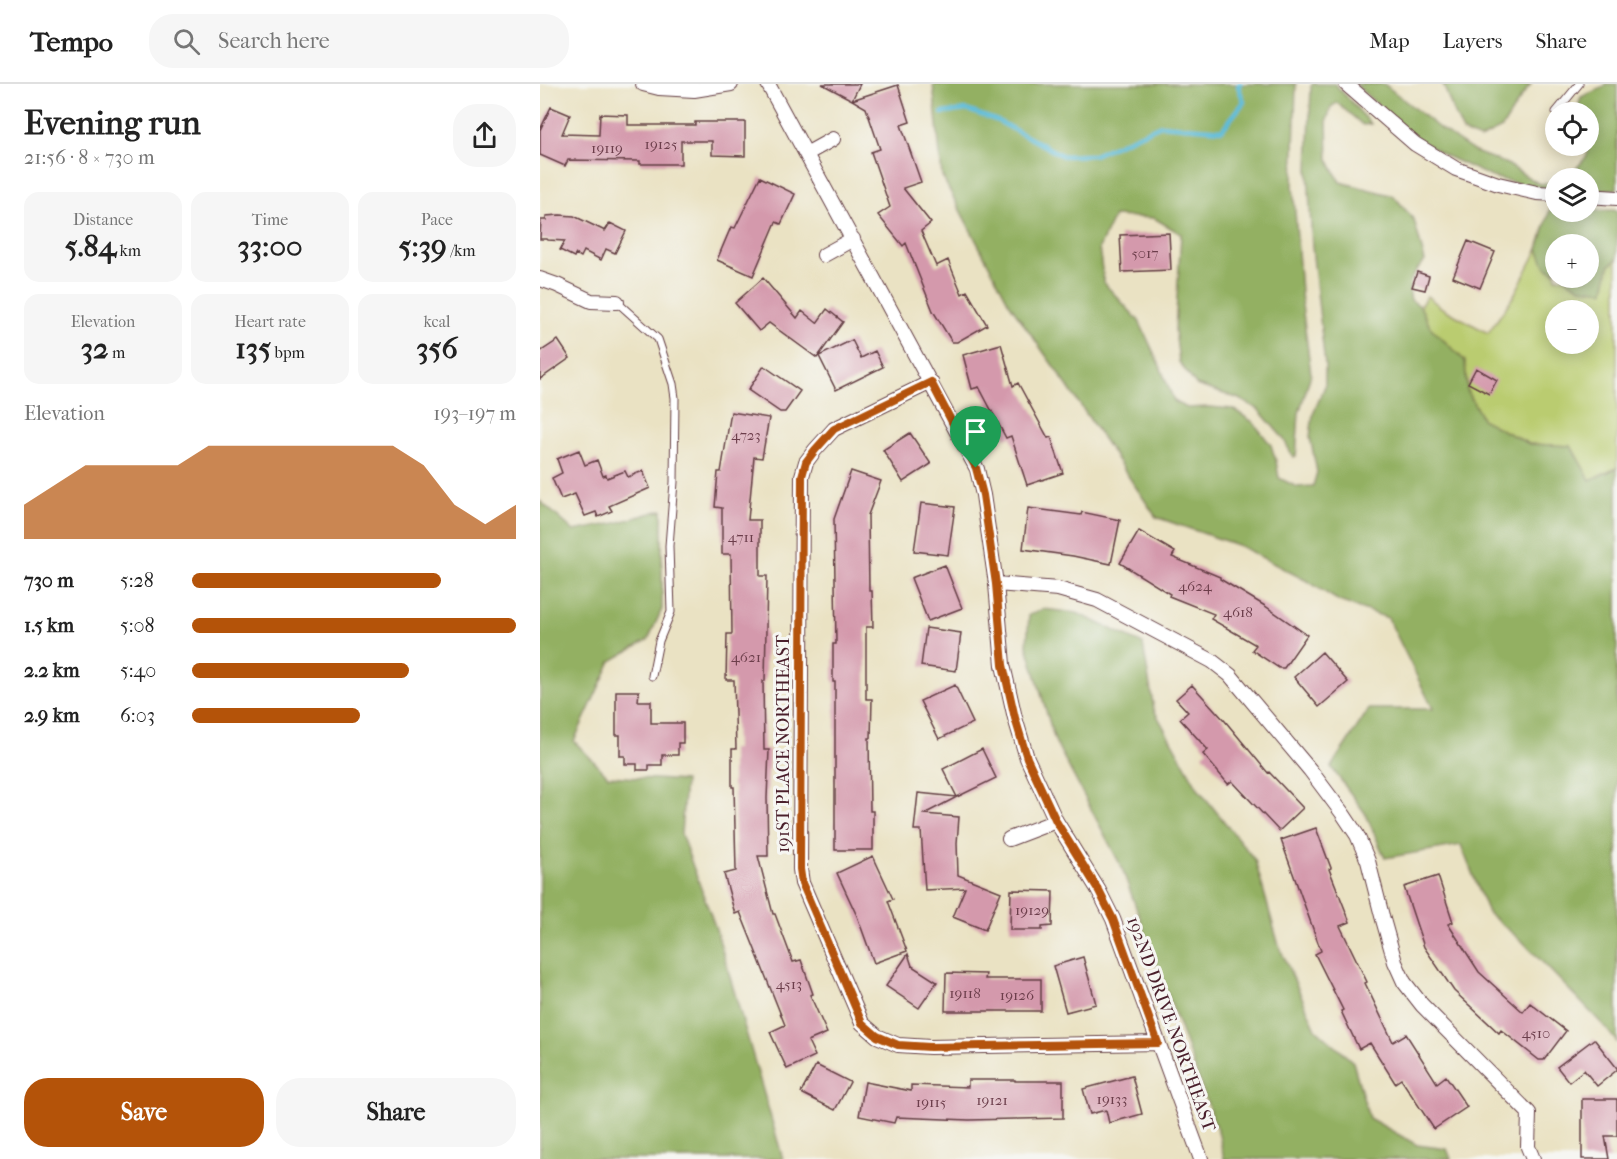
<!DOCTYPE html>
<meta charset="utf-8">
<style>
body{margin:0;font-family:"IM FELL French Canon",serif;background:#f6f6f6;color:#222;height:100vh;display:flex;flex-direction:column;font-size:22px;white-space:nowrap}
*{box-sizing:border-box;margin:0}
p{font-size:20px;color:#767676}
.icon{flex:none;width:33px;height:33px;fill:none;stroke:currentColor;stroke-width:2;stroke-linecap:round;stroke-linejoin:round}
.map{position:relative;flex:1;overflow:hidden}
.details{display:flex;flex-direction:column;background:#fff;width:540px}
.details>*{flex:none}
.fabs{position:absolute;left:1005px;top:18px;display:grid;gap:12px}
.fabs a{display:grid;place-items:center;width:54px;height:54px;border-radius:50%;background:#fff;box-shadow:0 3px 15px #0003;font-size:30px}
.pin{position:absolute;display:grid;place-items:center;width:51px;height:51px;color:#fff;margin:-62px -26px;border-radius:50% 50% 50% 0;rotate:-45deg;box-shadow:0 0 6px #0007}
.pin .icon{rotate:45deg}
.round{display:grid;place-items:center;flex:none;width:63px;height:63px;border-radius:24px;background:#f6f6f6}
.headline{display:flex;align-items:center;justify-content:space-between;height:102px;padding:0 24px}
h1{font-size:33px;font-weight:800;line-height:45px}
.stats{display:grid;grid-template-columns:repeat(3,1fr);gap:9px;height:102px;padding:6px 24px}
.stats div{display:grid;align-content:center;border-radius:15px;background:#f6f6f6;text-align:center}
.stats b{font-size:30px;font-weight:800}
.stats small{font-size:16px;font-weight:400}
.stats p{font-size:16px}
.chart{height:168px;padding:12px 24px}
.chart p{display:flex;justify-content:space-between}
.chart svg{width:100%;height:108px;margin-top:6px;fill:#b45309;opacity:.7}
.cta{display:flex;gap:12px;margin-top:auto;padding:12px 24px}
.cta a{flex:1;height:69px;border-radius:24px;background:#b45309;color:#fff;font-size:24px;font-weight:800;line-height:69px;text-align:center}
.cta a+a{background:#f6f6f6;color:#222}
ul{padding:0 24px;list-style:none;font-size:20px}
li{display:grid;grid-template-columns:96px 72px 1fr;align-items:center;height:45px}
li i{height:15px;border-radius:8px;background:#b45309}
header{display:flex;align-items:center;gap:36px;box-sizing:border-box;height:84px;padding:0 30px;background:#fff;border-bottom:2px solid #e0e0e0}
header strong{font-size:28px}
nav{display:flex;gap:33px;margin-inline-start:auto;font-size:21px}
.search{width:420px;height:54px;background:#f6f6f6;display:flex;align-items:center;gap:15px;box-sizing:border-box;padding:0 21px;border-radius:24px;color:#767676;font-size:22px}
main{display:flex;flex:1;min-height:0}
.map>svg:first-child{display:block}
</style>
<header>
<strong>Tempo</strong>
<div class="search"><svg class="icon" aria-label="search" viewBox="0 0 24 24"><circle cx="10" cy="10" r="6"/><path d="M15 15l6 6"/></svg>Search here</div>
<nav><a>Map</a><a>Layers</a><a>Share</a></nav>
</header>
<main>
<section class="details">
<div class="headline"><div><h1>Evening run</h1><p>21:56 · 8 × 730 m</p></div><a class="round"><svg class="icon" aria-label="share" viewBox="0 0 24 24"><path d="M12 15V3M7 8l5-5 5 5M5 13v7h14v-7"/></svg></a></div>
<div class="stats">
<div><p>Distance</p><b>5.84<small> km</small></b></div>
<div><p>Time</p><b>33:00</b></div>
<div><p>Pace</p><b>5:39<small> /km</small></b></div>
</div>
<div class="stats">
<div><p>Elevation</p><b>32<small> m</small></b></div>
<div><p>Heart rate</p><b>135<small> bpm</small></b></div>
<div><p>kcal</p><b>356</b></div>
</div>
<div class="chart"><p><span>Elevation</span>193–197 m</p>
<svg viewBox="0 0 160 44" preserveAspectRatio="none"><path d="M0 44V30L10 22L20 14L30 14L40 14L50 14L60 6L70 6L80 6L90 6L100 6L110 6L120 6L130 14L140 30L150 38L160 30V44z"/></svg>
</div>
<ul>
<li><b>730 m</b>5:28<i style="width:77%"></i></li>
<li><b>1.5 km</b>5:08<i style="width:100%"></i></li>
<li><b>2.2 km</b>5:40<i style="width:67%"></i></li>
<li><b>2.9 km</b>6:03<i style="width:52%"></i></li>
</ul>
<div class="cta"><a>Save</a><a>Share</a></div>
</section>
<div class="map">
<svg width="1077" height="1075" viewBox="0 0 1077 1075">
<rect width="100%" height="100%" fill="#f6f6f2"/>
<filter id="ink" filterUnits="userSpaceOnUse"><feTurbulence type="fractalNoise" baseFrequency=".0167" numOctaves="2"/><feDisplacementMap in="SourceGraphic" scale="12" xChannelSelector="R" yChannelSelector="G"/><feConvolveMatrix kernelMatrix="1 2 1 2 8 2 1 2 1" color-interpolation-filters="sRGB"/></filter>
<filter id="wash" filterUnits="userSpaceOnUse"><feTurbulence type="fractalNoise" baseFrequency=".008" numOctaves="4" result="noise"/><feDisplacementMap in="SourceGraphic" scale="24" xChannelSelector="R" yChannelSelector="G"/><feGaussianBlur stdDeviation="1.35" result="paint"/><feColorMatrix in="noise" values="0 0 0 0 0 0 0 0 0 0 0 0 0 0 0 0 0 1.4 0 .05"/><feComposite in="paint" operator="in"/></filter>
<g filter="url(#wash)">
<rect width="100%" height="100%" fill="#eae2c3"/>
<!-- green -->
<path fill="#bacc70" stroke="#82764e" stroke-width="1.5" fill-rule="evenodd" d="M998 165 1006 183 1015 188 1016 194H1024L1041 204 1077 175V384L1050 396 1031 362 989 360 943 336 927 307 925 277 890 243 880 222 887 212 902 224 948 249 973 213ZM1016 226H1048V260H1016Z"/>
<!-- forest -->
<path fill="#93b062" stroke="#6e6846" stroke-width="1.5" d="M393 0H756L753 100 762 221 771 290 759 329 756 373H753L743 354 718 325 697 314 656 301 639 278 635 246 641 150 614 134 574 132 559 164 564 199 599 237 620 282 634 317 647 324 669 323 693 325 713 338 731 361 736 377 739 394 757 403 773 402 777 388 770 353 773 330 785 302V281L772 163 768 86 771 2 773 0H795L831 40 823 41 797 19 791 23 787 36 788 75 800 98 854 112 874 136 885 177C873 189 866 198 871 216L880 222 890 243 925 277 927 307 943 336 989 360 1031 362 1050 396 1077 384V958L1065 943 983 858 948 829 921 761 845 774 825 729 791 683 829 625H893L848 534 799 517 767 497 700 462 616 433 526 300 469 219 402 92Z
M815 0H844L899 44 935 68 967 80 999 100 1015 98V105L993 103 952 93 904 71 868 49Z
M903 0H991L980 15 962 44 940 55 923 48 913 26Z
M1065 0H1077V105L1049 107 1048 94H1028L1047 72 1052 47 1049 42 1048 28H1038L1037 27 1041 13 1064 3Z
M1010 125 1015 126 1016 128 1077 126V175L1069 182 1064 207 1041 204 1024 194H1048V160H1016L1015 188 1006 183 998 165Z
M0 417 34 447 76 439 122 426V525L108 556 71 577 34 657 68 692 145 697 141 750 176 845 243 1075H0Z
M503 525 537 529 603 560 614 626 659 706 715 776 739 862 776 945 813 978 829 1034 877 1061 907 1065 911 1075H684L679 1051 581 782 515 657 487 562 489 531Z"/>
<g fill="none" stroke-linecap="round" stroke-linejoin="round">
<!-- stream -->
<path stroke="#5cbcda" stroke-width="4.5" d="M402 29 427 26 458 37 523 72 554 71 621 41 682 46 704 18 698 2 700 0"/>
</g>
<g id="blocks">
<!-- building -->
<path fill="#d499ac" d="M282 0H320L312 16Z
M358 1 370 38 361 41 381 98 363 104 391 139 381 147 396 182 408 176 422 210 427 207 447 241 417 258H412L393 227 366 159 363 162 338 131 350 123 331 68 340 65 326 24 312 16Z
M11 23 30 31 22 50 59 51 60 30 88 31V41H155V38H205V72L172 71V57H141V80H100V77L28 76 25 82 0 71V46Z
M220 93 255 110 241 140 236 138 213 192 177 176 191 143 195 144Z
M20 131 34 132 65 147 70 139 86 147 75 169 66 165 61 176 44 167 41 173 36 170 34 173 20 166 25 157 8 156 7 155H0L1 136H6V132Z
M629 149 631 186 582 188 580 151Z
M928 157 955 168 940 204 913 193Z
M877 188 889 192 885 206 872 203Z
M223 194 257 234 262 227 277 239 287 225 303 238 277 274 229 239 219 247 195 219Z
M18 256 30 274 0 295V268Z
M312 256 321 274 335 267 343 283 296 306 279 272Z
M461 260 473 302 478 299 508 354 511 353 523 389 487 401 471 352 466 354 439 303 432 305 423 271Z
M224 282 260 307 245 328H240L208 306Z
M936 284 957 296 949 310 928 299Z
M191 328 229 334 222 374 214 373 208 436H220V492H227L225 597H223L224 666H229L227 714 228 772H218L233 830H235L253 878 261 876 273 910 270 911 287 949 268 957 275 972 247 985 230 948 245 941 200 828 195 830 184 790 196 787 194 703H192V665H196L194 596H186L187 550H192L191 470H182V424L175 423 178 388H181Z
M370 349 391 380 363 398 343 366Z
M39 366 45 381 57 376 63 392 66 391 67 394 85 387 88 393 103 387 110 404 69 422 72 427 58 433 56 428 45 432 35 410 21 415 12 394 22 389 17 375Z
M311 387 341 397 328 431 329 507H332L333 543H326V615H332L331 654H329L330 727H333V766H295V598H293V560H296L294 435Z
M381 419 415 423 408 471 374 467Z
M488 424 541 431 542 428 580 436 571 480 533 472 483 465Z
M599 447 635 468 632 473 680 493V495L725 522 767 551 744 584H739L712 566 716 561 671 535 674 530 629 512 630 510 580 479Z
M405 481 422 524 388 537 371 494Z
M386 544 421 549 416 587 381 582Z
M782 568 808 598 779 623 754 593Z
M415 601 433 639 399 655 380 617Z
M652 601 685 637 728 689 729 688 763 724 739 747 692 697 688 700 663 670 668 666 640 635 648 628 636 615Z
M76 607H99L98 617H111V639H143V659H138V671H122V681H109V686H97V680H85V672H80V651H76Z
M442 665 456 694 417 713 403 685Z
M378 709 417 713 384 730 419 733 417 759 418 791 461 808 445 846 413 833 425 804 385 806 381 746H374Z
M776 744 791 784 789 785 810 838 800 842 827 898 825 899 853 958 866 950 897 999 906 992 927 1023 894 1045 861 995 855 999 830 959 819 965 801 927 803 926 775 870 781 867 741 756Z
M333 772 353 815 348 817 367 867 334 879 317 832 297 789Z
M898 792 913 838 908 840 939 888 983 928 990 919 1026 947 1004 976H999L961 946 959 949 914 907 884 863 864 803Z
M471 806 513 807 512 842 502 843V846H470Z
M368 870 372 882 397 898 379 924 346 902Z
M543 873 556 920 526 928 513 882Z
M406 889 446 890 445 895H501V927H405Z
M1054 955 1077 984V986L1057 1002 1044 986 1029 998 1017 983Z
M276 981 310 998 295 1026 261 1009Z
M592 992 602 1030 569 1039 566 1026 550 1030 543 1005Z
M428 996H475V997H523V1034L429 1036 356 1033 354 1039 319 1032 325 998 371 1007V1001L428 1003Z
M1042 1015H1077V1052H1065L1069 1075H1042Z"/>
</g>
</g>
<g filter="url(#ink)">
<use href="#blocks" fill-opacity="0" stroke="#623c42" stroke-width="1.5"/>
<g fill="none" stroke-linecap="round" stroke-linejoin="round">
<defs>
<path id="service" d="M1016 28 1039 0
M77 218 118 255 133 300 135 314 134 398 129 462 131 528 119 557 112 592"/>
<path id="minor" d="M103 0 119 4 154 6 191 0
M228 0 437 385 443 411 456 500 463 581 475 634 487 674 516 737 559 807 573 835 661 1075
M806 0 875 60 916 85 958 100 997 109 1016 110
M266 70 293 55
M1048 112 1077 114
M284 171 313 155
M0 195 17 201 51 217 77 218
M391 298 294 345 275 366 266 378 262 392 260 785 262 799 322 939 337 952 358 961 390 963 618 959
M456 500 518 505 557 516 672 577 690 591 770 686 803 730 817 751 828 777 842 832 855 878 864 898 882 921 989 1029 988 1063 993 1075
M469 755 516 737"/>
</defs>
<!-- service casing -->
<use href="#service" stroke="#623c42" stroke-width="9"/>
<!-- minor casing -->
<use href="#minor" stroke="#623c42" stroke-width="16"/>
<!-- service -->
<use href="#service" stroke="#fff" stroke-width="7"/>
<!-- minor -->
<use href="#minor" stroke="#fff" stroke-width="14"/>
</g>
</g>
<g fill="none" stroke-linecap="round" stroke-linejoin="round" filter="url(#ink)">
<defs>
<path id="route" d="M391 298 436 384 443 411 456 500 463 581 475 634 487 674 516 737 559 807 573 835 618 959 390 963 358 961 337 952 322 939 262 799 260 785 262 392 266 378 275 366 294 345Z"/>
</defs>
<!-- route casing -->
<use href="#route" stroke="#fff" stroke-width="12"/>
<!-- route -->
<use href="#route" stroke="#b45309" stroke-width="8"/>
</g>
<g text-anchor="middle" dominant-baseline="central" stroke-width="6" stroke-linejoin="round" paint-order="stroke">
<!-- number labels -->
<g font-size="15" fill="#6c3e4b">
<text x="121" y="60">19125</text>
<text x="67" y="64">19119</text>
<text x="605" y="169">5017</text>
<text x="206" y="351">4723</text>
<text x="201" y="453">4711</text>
<text x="655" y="502">4624</text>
<text x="698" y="528">4618</text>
<text x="206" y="573">4621</text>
<text x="492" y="826">19129</text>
<text x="249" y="900">4513</text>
<text x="425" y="909">19118</text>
<text x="477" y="911">19126</text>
<text x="996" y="949">4510</text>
<text x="572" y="1015">19133</text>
<text x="452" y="1016">19121</text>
<text x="391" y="1018">19115</text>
</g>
<!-- street labels -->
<g font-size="18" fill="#4a1f2b" stroke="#f6f6f2">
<text transform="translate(243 660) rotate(-90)">191ST PLACE NORTHEAST</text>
<text transform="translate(631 940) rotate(70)">192ND DRIVE NORTHEAST</text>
</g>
</g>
</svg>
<div class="fabs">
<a><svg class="icon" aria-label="locate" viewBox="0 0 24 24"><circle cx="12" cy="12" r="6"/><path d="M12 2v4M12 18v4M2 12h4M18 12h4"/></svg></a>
<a><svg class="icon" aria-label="layers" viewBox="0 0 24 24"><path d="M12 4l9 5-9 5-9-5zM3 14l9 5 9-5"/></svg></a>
<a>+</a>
<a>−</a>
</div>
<div class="pin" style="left:436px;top:384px;background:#1e9e55"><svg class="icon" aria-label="arrive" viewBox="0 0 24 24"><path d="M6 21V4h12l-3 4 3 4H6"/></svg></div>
</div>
</main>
